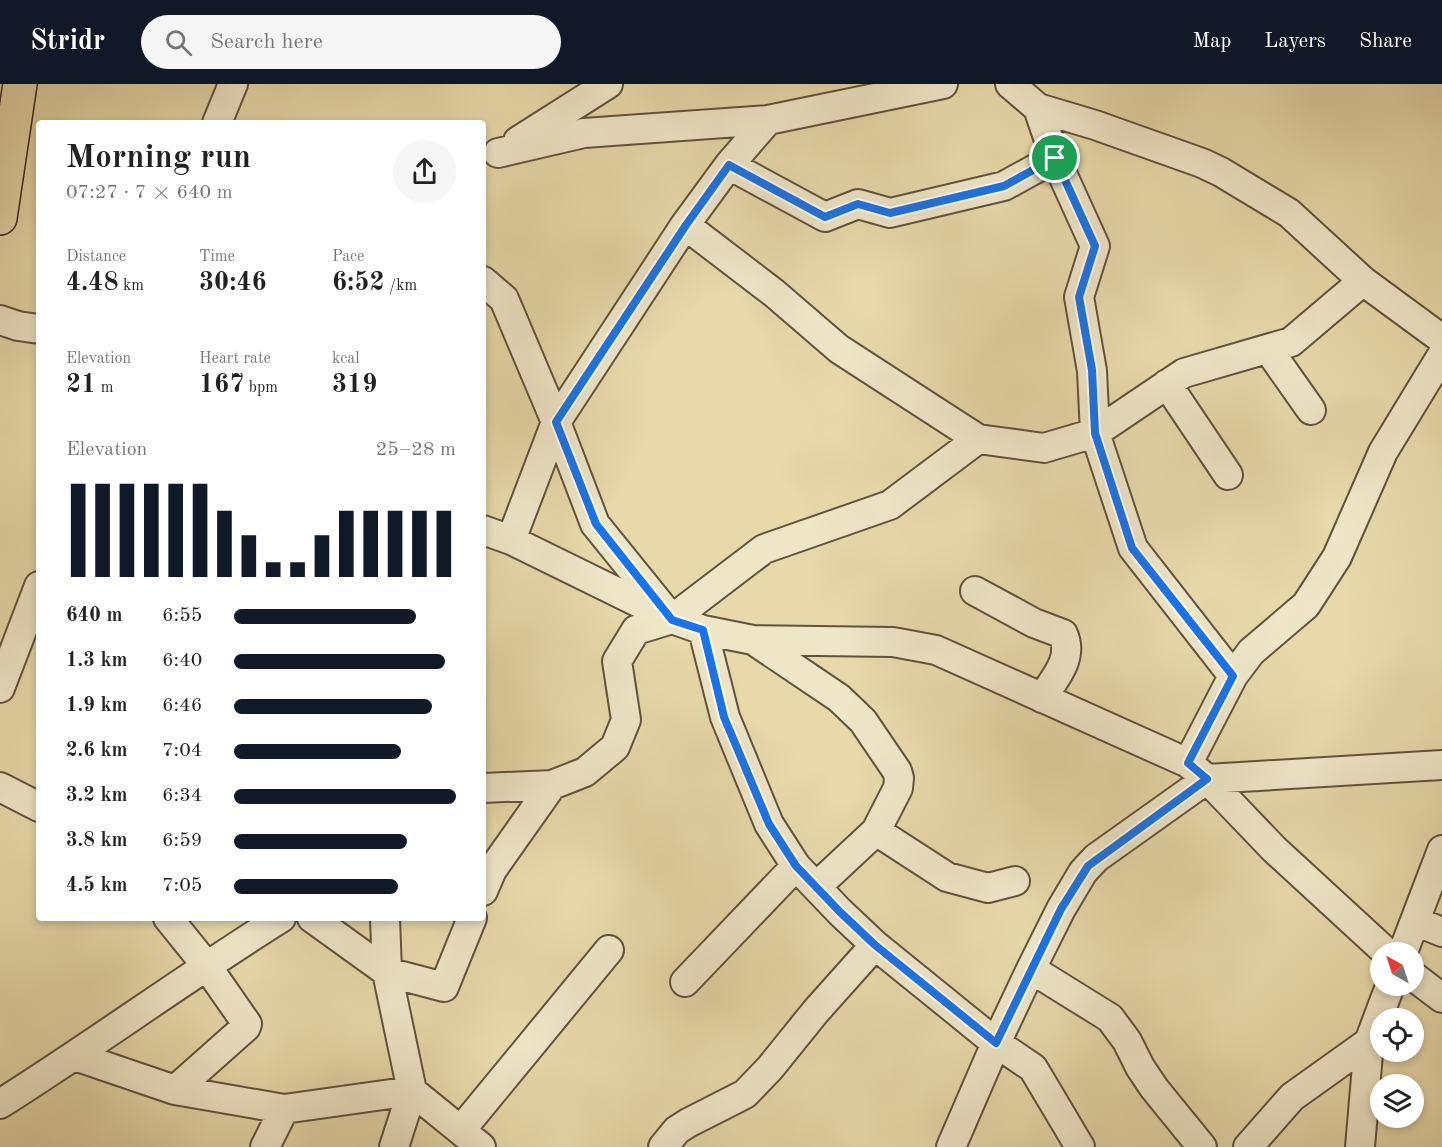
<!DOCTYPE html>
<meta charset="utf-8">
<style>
body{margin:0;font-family:"Old Standard TT",serif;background:#f6f6f6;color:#222;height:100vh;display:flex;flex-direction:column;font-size:22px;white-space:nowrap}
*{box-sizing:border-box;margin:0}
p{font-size:20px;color:#767676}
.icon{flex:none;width:33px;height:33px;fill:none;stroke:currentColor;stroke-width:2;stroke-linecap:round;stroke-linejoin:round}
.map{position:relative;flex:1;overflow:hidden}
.sheet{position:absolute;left:36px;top:36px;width:450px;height:801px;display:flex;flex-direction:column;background:#fff;border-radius:6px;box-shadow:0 3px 9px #0003}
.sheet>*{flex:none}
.needle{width:39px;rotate:321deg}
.fabs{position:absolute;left:1370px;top:858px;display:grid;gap:12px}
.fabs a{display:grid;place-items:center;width:54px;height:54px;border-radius:50%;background:#fff;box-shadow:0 3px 9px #0003;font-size:30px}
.pin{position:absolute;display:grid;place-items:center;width:51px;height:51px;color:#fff;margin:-26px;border:3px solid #fff;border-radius:50%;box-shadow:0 2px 6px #0007}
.round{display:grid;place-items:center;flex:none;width:63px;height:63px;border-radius:32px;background:#f6f6f6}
.overview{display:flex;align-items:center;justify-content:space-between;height:102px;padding:0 30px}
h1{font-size:33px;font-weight:700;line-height:45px}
.figures{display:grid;grid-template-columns:repeat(3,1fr);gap:9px;height:102px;padding:6px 30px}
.figures div{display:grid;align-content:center}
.figures b{font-size:26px;font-weight:700}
.figures small{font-size:16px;font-weight:400}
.figures p{font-size:16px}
.chart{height:168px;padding:12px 30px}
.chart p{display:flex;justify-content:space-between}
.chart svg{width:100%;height:108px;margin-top:6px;stroke:#111827;stroke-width:6}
ul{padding:0 30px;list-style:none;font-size:20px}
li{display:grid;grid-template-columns:96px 72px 1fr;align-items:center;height:45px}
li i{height:15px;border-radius:8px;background:#111827}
header{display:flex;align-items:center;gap:36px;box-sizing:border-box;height:84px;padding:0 30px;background:#111827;color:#fff}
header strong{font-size:28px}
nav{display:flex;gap:33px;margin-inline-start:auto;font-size:21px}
.search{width:420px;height:54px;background:#f6f6f6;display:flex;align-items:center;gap:15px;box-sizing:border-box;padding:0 21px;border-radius:33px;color:#767676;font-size:22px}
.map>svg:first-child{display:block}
</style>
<header>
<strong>Stridr</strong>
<div class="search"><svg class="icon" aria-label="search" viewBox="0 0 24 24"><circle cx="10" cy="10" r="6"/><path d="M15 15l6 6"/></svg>Search here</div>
<nav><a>Map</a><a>Layers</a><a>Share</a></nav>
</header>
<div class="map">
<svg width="1442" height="1063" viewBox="0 0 1442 1063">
<rect width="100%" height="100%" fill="#e7d9aa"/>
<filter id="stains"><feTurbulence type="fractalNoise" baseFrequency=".00333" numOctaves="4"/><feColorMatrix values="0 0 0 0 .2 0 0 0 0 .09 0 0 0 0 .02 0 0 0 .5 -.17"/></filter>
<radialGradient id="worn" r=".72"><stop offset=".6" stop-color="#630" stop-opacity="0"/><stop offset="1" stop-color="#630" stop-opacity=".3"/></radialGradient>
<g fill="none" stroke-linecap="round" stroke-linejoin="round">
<defs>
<path id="street" d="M1010 0 1038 24 1095 41 1202 79 1221 88 1289 129 1363 197 1442 255
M1038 24 1055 74 1095 162 1079 213 1092 287 1095 349 1184 289 1291 258 1363 197
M217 39 233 0
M518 57 608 0
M498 69 584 49 768 36 943 0
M729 81 825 133 858 120 890 129 1004 102 1055 74
M685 141 774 209 839 265 978 355 1044 364 1095 349 1133 464 1233 592 1188 679
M483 197 504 215 556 338 595 440 667 529
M0 236 18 242 39 245
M1268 265 1311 326
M1167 300 1228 391
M483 446 511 456 672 535 703 546 753 556 893 558 936 566 1188 679 1207 695 1274 765 1386 868
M511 456 556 338 685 141 729 81 768 36
M975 507 1034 539 1063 550C1074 574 1055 594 1042 614
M703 546 725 633 769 740 796 782 840 828 875 861 996 959 1033 984 1080 1063
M753 556 839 614 863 637 897 687 899 694 898 704 876 747 816 803
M1233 592 1251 568 1306 521 1337 473 1383 368 1442 271
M0 604 39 502
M0 703 39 723
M483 704 552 701 585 688 615 663 626 636 617 577 636 546 672 535 764 465 890 421 978 355
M876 747 947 793 988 804 1015 797
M483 807 492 786 552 701
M168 834 206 881 247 940 246 943 175 1006
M312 834 387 888 444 903 472 834
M385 834 387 888 412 1007 394 1063
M1415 837 1442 848
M1403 868 1442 766
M1031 885 1110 934 1127 957 1140 983 1154 1004 1202 1063
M1413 892 1442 914
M685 898 796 782
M75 972 175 1006 284 1025 412 1007 481 1063
M0 1020C95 960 185 894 281 834
M461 1046 609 866
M265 1063 284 1025
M663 1063 677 1046 688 1039 745 1010 770 984 816 927 875 861
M951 1063 996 959 1031 885 1061 825 1083 788 1096 774 1207 695 1442 681
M1248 1063 1292 1013 1369 958
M1360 1063 1369 958 1390 902"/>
<path id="primary" d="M0 134 20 0"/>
</defs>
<!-- street casing -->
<use href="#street" stroke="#5f533d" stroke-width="32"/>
<!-- primary casing -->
<use href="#primary" stroke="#322619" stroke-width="36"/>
<!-- street -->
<use href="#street" stroke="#efe6c8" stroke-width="28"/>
<!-- primary -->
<use href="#primary" stroke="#e7d9aa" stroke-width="33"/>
</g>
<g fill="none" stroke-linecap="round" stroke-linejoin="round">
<defs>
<path id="route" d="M1055 74 1095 162 1079 213 1092 286 1095 349 1132 464 1233 592 1188 679 1207 695 1088 782 1061 825 996 959 875 861 840 828 796 782 769 740 724 633 703 546 672 536 596 440 556 338 686 141 729 81 825 133 858 120 890 129 1004 102Z"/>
</defs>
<!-- route casing -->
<use href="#route" stroke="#fff" stroke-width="12"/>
<!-- route -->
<use href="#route" stroke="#1a73e8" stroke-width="8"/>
</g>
<rect width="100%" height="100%" filter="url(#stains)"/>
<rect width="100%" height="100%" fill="url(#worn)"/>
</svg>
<div class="fabs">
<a><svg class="needle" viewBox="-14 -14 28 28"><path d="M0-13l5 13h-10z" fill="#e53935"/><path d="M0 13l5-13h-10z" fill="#767676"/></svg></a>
<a><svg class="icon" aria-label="locate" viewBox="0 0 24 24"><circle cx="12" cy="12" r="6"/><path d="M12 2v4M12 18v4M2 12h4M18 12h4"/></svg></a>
<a><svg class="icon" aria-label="layers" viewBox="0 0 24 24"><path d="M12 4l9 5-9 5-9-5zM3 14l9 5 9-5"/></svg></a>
</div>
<div class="pin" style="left:1055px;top:74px;background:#1e9e55"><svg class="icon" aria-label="arrive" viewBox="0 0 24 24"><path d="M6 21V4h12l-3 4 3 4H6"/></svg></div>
<section class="sheet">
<div class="overview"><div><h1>Morning run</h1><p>07:27 · 7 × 640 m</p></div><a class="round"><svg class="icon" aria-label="share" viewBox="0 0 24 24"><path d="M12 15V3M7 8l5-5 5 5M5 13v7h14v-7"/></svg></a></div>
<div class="figures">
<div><p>Distance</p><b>4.48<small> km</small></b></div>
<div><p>Time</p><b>30:46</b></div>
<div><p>Pace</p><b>6:52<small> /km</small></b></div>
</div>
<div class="figures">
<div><p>Elevation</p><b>21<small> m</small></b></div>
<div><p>Heart rate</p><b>167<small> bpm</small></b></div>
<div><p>kcal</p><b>319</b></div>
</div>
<div class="chart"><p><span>Elevation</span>25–28 m</p>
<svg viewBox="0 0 160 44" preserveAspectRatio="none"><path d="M5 44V6M15 44V6M25 44V6M35 44V6M45 44V6M55 44V6M65 44V17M75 44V27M85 44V38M95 44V38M105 44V27M115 44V17M125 44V17M135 44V17M145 44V17M155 44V17"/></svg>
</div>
<ul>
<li><b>640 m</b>6:55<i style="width:82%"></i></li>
<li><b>1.3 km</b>6:40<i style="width:95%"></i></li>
<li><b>1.9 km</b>6:46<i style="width:89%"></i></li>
<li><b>2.6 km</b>7:04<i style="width:75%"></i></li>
<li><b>3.2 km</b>6:34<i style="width:100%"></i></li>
<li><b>3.8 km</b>6:59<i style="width:78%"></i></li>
<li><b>4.5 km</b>7:05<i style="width:74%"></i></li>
</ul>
</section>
</div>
